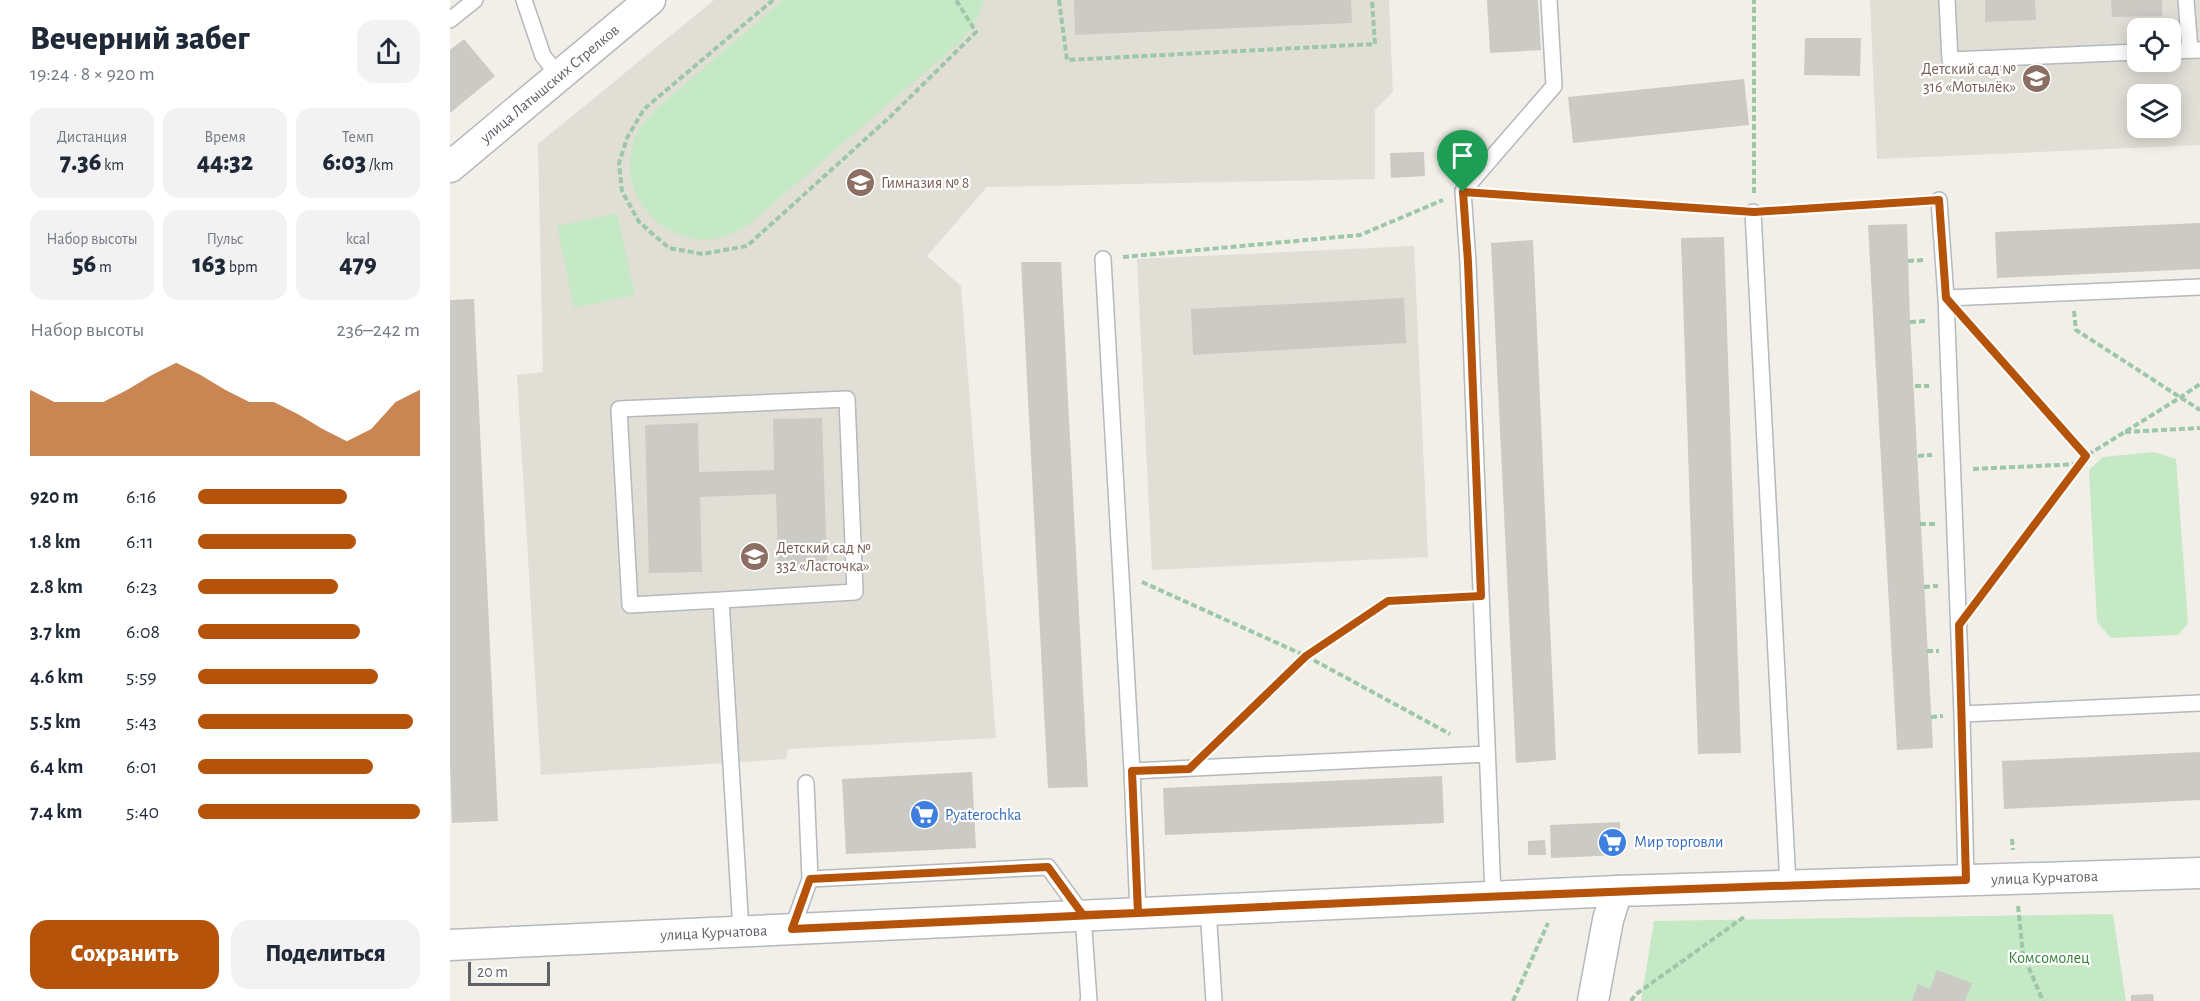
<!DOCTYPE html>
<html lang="ru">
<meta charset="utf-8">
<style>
body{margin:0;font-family:"Alegreya Sans",sans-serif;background:#f2f2f3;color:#1f2937;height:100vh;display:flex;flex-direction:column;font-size:22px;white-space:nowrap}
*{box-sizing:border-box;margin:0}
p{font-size:20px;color:#747a83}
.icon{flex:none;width:33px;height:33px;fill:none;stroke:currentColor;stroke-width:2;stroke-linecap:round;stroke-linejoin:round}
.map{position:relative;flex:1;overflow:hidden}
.panel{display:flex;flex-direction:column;background:#fff;width:450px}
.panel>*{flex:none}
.fabs{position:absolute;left:1677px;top:18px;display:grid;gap:12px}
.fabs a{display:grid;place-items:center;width:54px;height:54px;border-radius:12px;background:#fff;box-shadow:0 3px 15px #0003;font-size:30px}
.scale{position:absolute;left:18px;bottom:15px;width:82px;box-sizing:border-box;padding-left:6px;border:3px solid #5f6368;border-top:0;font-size:16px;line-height:21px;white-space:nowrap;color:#5f6368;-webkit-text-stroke:4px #fff;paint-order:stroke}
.pin{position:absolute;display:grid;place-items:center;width:51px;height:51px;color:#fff;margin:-62px -26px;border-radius:50% 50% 50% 0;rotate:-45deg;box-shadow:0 0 6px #0007}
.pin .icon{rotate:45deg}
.round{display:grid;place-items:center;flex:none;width:63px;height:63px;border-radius:18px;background:#f2f2f3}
.headline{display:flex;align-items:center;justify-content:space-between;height:102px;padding:0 30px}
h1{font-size:33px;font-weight:800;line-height:45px}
.stats{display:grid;grid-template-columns:repeat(3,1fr);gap:9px;height:102px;padding:6px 30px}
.stats div{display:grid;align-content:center;border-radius:15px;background:#f2f2f3;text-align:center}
.stats b{font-size:26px;font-weight:800}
.stats small{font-size:16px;font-weight:400}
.stats p{font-size:16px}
.chart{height:168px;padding:12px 30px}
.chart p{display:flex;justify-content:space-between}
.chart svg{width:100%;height:108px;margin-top:6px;fill:#b45309;opacity:.7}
.button{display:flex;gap:12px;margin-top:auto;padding:12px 30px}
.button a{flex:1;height:69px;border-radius:18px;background:#b45309;color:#fff;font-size:24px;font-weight:800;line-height:69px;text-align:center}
.button a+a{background:#f2f2f3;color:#1f2937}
ul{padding:0 30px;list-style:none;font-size:20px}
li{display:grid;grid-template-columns:96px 72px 1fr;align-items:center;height:45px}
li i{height:15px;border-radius:8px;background:#b45309}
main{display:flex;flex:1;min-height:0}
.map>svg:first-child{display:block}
</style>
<main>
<section class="panel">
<div class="headline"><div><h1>Вечерний забег</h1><p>19:24 · 8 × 920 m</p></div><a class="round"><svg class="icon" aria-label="share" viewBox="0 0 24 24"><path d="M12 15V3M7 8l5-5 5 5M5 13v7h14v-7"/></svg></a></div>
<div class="stats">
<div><p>Дистанция</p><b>7.36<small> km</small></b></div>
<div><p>Время</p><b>44:32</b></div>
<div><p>Темп</p><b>6:03<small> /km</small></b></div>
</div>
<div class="stats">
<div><p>Набор высоты</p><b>56<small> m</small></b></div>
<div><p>Пульс</p><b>163<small> bpm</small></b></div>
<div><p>kcal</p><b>479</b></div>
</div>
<div class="chart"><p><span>Набор высоты</span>236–242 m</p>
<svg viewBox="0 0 160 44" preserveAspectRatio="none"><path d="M0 44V17L10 22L20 22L30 22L40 17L50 11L60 6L70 11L80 17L90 22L100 22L110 27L120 33L130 38L140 33L150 22L160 17V44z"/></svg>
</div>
<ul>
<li><b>920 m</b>6:16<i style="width:67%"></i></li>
<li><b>1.8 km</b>6:11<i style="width:71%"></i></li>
<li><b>2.8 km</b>6:23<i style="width:63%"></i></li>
<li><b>3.7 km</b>6:08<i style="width:73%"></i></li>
<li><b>4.6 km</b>5:59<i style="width:81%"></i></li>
<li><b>5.5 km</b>5:43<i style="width:97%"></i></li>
<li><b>6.4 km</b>6:01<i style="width:79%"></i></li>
<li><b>7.4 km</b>5:40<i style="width:100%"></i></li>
</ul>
<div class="button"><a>Сохранить</a><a>Поделиться</a></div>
</section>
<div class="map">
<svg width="1750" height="1001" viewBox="0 0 1750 1001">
<rect width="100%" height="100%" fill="#f1efe8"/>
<!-- education -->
<path fill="#e1ded6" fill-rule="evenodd" d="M264 0H939L943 92 925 110V179L537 187 477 256 511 286 546 738 338 749 336 759 91 775 67 375 93 372 88 144Z
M1420 0H1750V145L1427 159ZM1688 28H1720V62H1688ZM1688 94H1720V128H1688Z
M964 246 978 557 702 570 687 259Z"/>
<!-- green -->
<path fill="#c5e8c5" d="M333 0H534C530 18 520 30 508 44L300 224C291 229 282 235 271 238 212 251 160 188 187 133 192 124 200 116 207 108Z
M167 213 185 295 124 308 107 226Z
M1704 452 1726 459 1738 623 1728 635 1661 638 1647 622 1639 470 1653 457Z
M1663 914 1676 1001H1191L1204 921Z"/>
<!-- building -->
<path fill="#cccac5" d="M624 0H901L902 23 625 35Z
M1037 0H1088L1091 50 1040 53Z
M1535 0H1585L1586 20 1535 22Z
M1661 0H1712V16L1662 17Z
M1355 38H1411L1410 76 1354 75Z
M14 39 45 76 0 113V50Z
M1294 79 1299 125 1123 143 1118 97Z
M974 152 975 176 941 178 940 153Z
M1750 223V269L1547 278 1545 232Z
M1457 224 1460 322 1483 748 1447 750 1418 225Z
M1274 237 1291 753 1248 754 1231 238Z
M1083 240 1106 760 1066 763 1041 243Z
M571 262H611L638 787 598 788Z
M954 298 956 343 743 355 741 309Z
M24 299 48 821 2 823 0 764V300Z
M372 418 377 565 328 567 326 494 250 497 252 572 199 573 195 425 248 423 249 472 324 470 323 419Z
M1750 752V800L1554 809 1552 761Z
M522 772 526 848 396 854 392 779Z
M992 776 994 823 715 835 713 788Z
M1170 822 1171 855 1101 858 1100 825Z
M1095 840 1096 855H1078V841Z
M1487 970 1522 983 1515 1001H1462L1468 984 1480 989Z
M1703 994 1704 1001H1681V995Z"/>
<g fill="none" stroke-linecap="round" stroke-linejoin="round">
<defs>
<path id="service" d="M74 0 93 56 109 76
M1497 0 1500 60 1688 52
M1736 0 1740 50
M0 20 25 0
M1720 51 1750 50
M1489 200 1496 298
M1303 212 1338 885
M653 259 682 771
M1750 287 1496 298 1512 714 1750 703
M271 600 405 592 397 399 169 409 180 605 271 600 291 931
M1512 714 1516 880
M356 783 360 879
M1043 896 1018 262 1013 191 1104 86 1099 0
M758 909 764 1001
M688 913 682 771 1037 754
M342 929 360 879 598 867 633 915 639 1001H638"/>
<g id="minor">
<path id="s1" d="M0 167 200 0"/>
<path id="s2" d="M0 945 1167 891 1750 873"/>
<path d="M1143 1001 1158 920 1167 891"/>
</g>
</defs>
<!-- service casing -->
<use href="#service" stroke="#b5b8bc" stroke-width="18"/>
<!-- minor casing -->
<use href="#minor" stroke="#b5b8bc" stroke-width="33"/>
<!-- path -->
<path stroke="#9cc7a9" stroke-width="4" stroke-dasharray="6 3" stroke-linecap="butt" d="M323 0 194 109 177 138 169 163 172 191 189 222 219 248 253 254 297 246 441 116 526 32 506 0
M609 0 617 60 925 44 922 0
M1038 193 1282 211
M1304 193V0
M1322 211 1470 201
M673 257 910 235 993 200
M1458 261 1473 260
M1624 311 1626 330 1750 410
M1460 322 1477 321
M1519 324 1636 456
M1465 386H1479
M1675 432 1750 428
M1468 456 1482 455
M1523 469 1629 464
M1470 524H1485
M692 582 856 656 1000 734
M1474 587 1488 586
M1529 598 1636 456 1731 397 1750 384
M1477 651H1489
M1481 717 1493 716
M763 745 856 656 938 601 1012 597
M1562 839 1563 850
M1568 906 1573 954 1593 1001
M1063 1001 1098 923
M1181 1001 1185 995 1294 917"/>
<!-- service -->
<use href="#service" stroke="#fff" stroke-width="15"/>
<!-- minor -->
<use href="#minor" stroke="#fff" stroke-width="30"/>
</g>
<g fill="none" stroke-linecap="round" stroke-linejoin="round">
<defs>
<path id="route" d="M1013 192 1018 262 1031 596 938 601 856 656 739 769 682 771 688 913 342 929 360 879 598 867 633 915 688 913C964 899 1240 888 1516 880L1509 625 1636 456 1496 298 1489 200 1304 212 1013 192"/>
</defs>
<!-- route casing -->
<use href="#route" stroke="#fff" stroke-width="12"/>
<!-- route -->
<use href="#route" stroke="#b45309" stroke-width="8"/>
</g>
<!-- icons -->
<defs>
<symbol id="school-disc" viewBox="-11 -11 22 22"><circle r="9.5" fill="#8d6e63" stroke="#fff"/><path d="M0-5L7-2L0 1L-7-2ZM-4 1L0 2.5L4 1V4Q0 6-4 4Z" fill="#fff"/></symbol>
<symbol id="supermarket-disc" viewBox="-11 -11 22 22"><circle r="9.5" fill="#3f7fe0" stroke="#fff"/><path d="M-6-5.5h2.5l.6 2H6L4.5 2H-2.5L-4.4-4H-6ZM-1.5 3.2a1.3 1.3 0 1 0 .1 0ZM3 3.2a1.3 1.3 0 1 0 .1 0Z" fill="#fff"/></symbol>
</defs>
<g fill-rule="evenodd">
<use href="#school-disc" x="1570" y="62" width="33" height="33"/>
<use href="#school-disc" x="394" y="166" width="33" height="33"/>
<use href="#school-disc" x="288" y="540" width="33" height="33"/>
<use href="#supermarket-disc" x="458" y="798" width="33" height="33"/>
<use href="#supermarket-disc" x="1146" y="826" width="33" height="33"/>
</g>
<g text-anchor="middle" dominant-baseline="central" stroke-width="4.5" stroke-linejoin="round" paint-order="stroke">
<!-- education labels -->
<g font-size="16" fill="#785e54" stroke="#fff" text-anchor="start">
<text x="1566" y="69" text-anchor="end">Детский сад №<tspan x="1566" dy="18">316 «Мотылёк»</tspan></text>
<text x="431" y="183">Гимназия № 8</text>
<text x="326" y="548">Детский сад №<tspan x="326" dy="18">332 «Ласточка»</tspan></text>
</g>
<!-- street labels -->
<g font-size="16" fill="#5f6368" stroke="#fff">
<text stroke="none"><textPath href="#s1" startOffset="130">улица Латышских Стрелков</textPath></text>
<text stroke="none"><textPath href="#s2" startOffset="1596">улица Курчатова</textPath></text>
<text stroke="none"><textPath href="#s2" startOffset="264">улица Курчатова</textPath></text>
</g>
<!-- shop labels -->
<g font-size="16" fill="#366cbe" stroke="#fff" text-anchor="start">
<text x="495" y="815">Pyaterochka</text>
<text x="1184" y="842">Мир торговли</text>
</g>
<!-- park labels -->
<g font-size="16" fill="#348238" stroke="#fff">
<text x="1599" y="958">Комсомолец</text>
</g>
</g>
</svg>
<div class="fabs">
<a><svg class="icon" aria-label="locate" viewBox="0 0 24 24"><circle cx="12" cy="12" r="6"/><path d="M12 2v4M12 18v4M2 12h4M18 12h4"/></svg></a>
<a><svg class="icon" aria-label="layers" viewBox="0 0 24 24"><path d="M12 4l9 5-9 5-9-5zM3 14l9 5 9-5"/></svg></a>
</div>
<div class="scale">20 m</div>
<div class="pin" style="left:1013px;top:192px;background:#1e9e55"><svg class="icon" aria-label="arrive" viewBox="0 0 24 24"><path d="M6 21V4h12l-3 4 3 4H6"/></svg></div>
</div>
</main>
